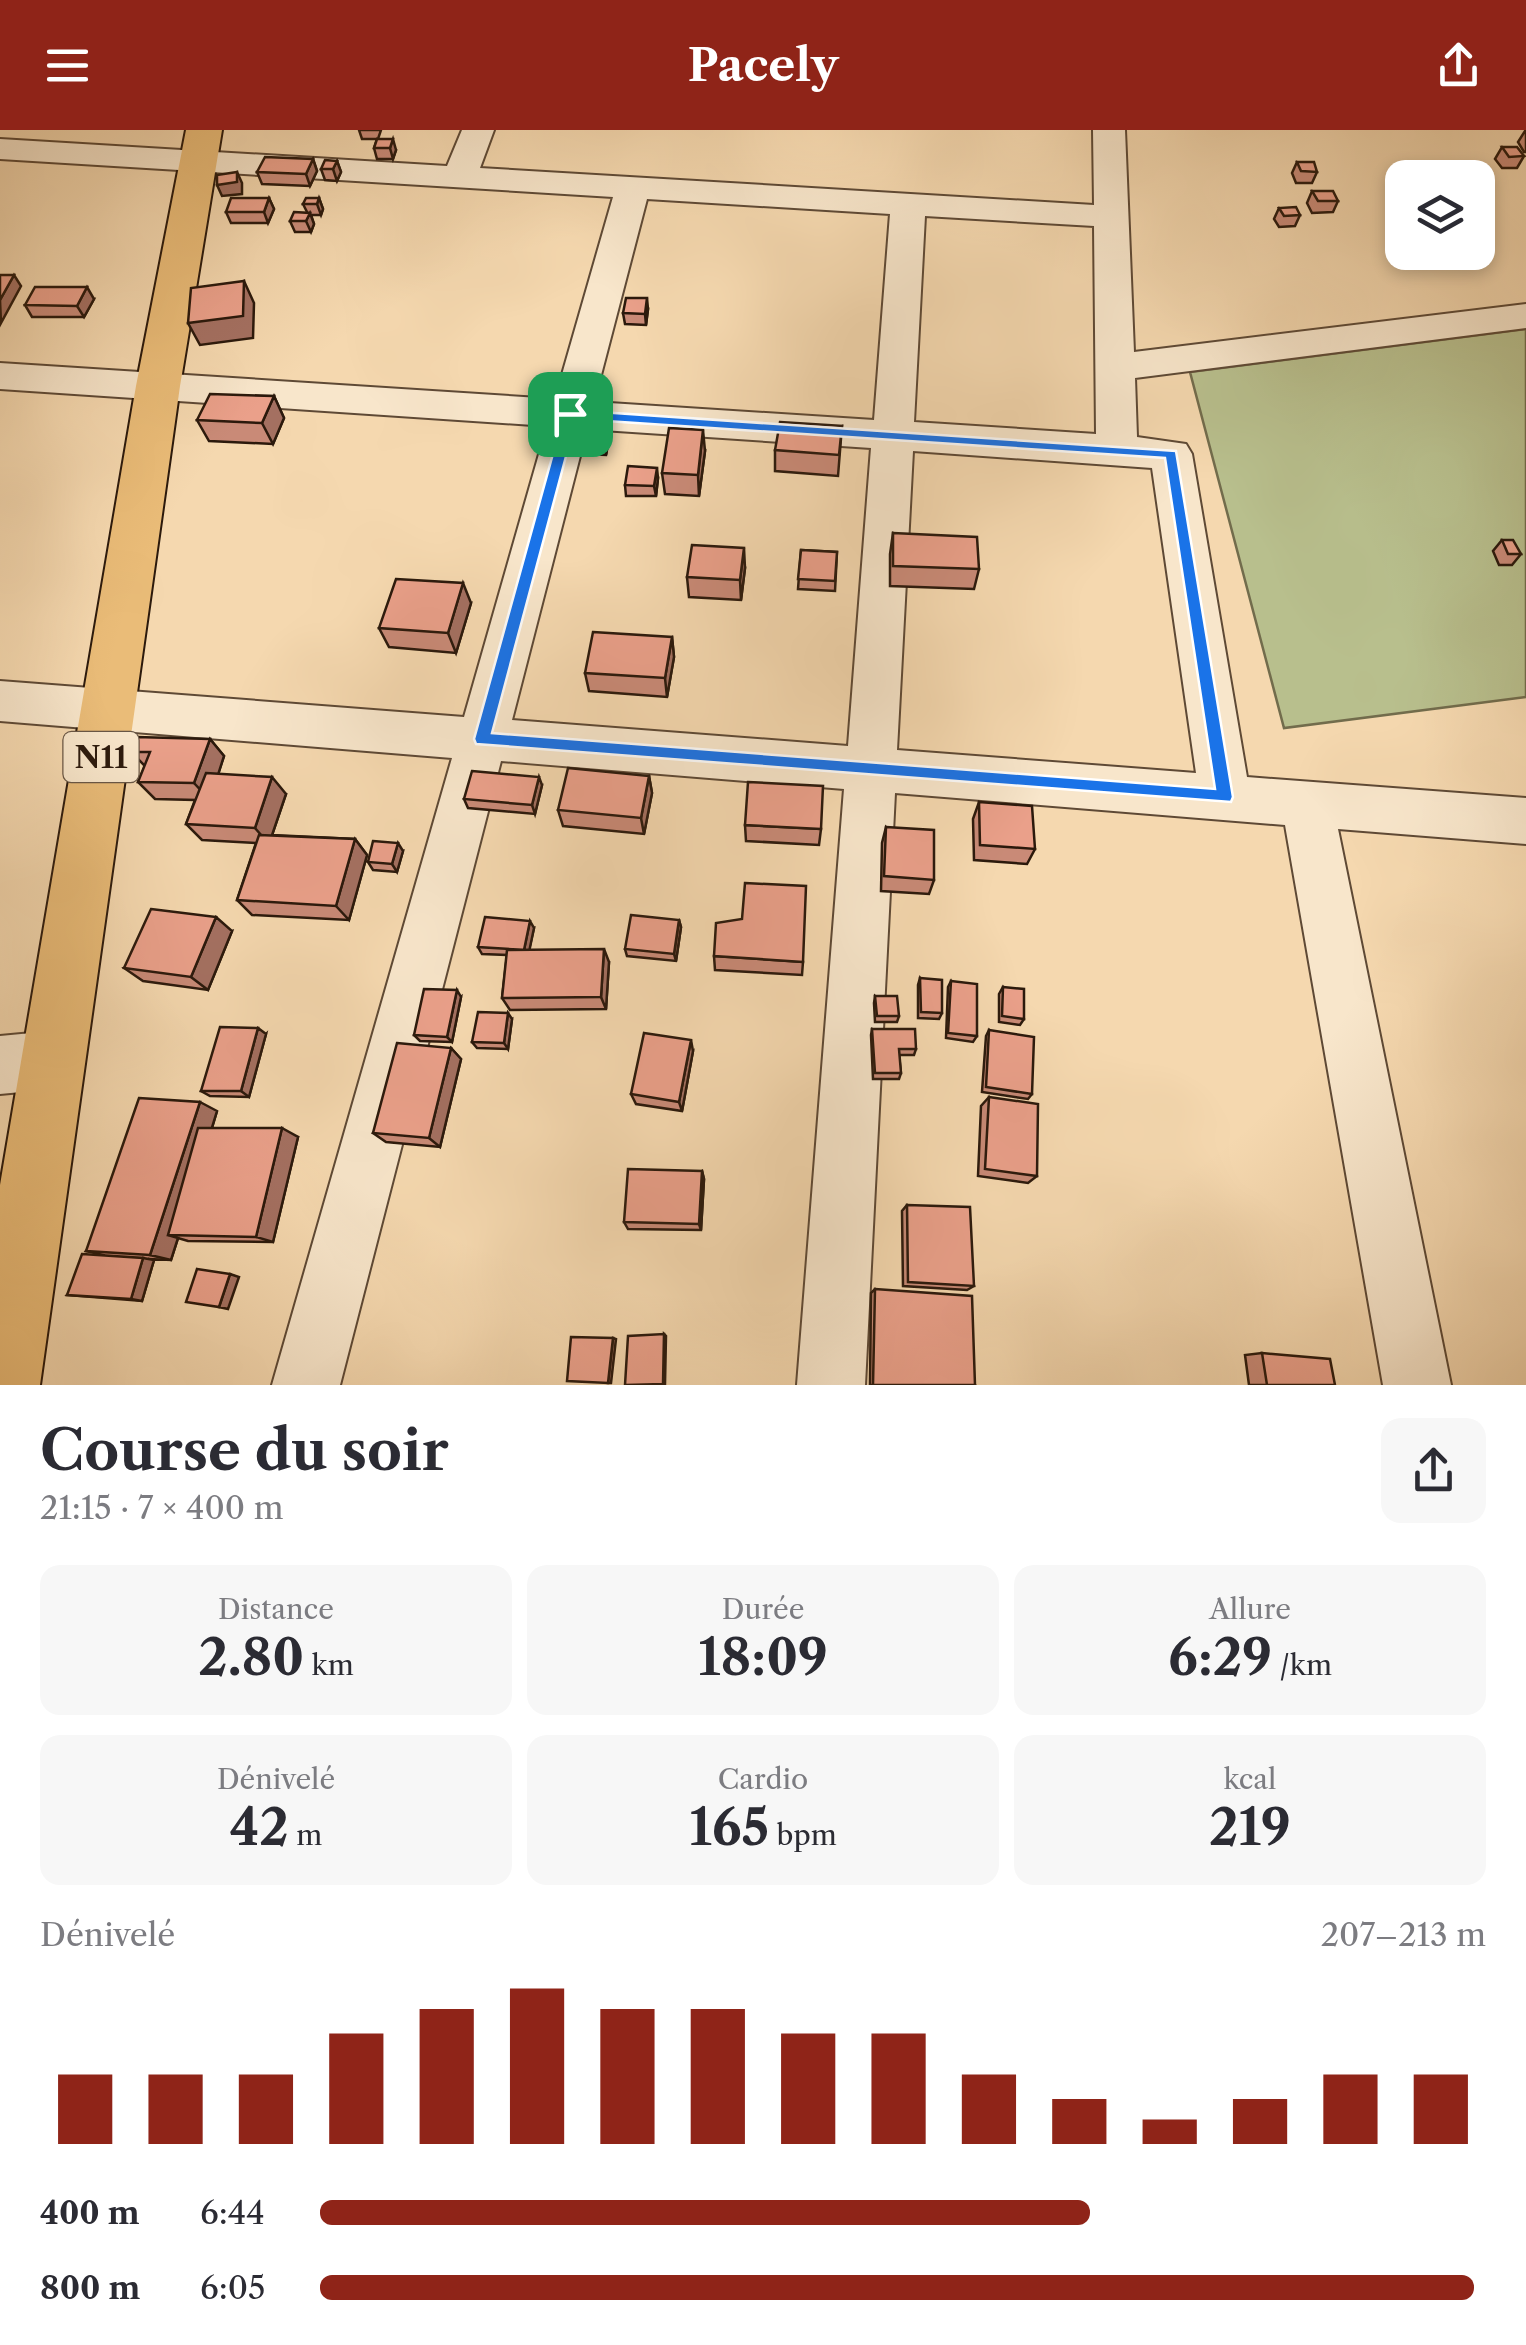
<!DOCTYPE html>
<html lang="fr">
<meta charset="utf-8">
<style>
body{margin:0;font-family:"Libre Caslon Text",serif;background:#f7f7f7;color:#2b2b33;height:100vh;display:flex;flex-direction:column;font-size:38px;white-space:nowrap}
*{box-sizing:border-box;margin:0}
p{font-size:32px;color:#7c7c81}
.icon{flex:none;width:55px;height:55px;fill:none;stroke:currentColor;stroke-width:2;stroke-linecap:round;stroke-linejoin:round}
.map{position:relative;height:1255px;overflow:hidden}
.side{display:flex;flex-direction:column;background:#fff;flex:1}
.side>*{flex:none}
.controls{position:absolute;left:1385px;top:30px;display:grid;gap:20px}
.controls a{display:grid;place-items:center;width:110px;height:110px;border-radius:20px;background:#fff;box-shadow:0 5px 15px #0003;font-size:50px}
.pin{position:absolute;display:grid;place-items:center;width:85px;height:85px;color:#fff;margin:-42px;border-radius:20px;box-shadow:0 5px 15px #0006}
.round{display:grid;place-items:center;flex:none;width:105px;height:105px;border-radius:20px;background:#f7f7f7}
.summary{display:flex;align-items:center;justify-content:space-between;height:170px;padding:0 40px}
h1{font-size:55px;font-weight:700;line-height:75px}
.stats{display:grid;grid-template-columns:repeat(3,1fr);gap:15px;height:170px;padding:10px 40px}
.stats div{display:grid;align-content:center;border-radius:20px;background:#f7f7f7;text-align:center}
.stats b{font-size:50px;font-weight:700}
.stats small{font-size:28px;font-weight:400}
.stats p{font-size:28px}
.chart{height:280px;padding:20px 40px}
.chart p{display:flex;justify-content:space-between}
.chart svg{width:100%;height:180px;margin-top:10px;stroke:#8f2418;stroke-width:6}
ul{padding:0 40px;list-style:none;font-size:32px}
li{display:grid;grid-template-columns:160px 120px 1fr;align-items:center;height:75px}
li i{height:25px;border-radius:12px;background:#8f2418}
header{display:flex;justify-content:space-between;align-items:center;height:130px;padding:0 40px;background:#8f2418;color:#fff;font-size:45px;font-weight:700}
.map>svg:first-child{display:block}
</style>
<header><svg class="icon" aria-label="menu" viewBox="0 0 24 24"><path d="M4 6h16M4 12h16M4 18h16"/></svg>Pacely<svg class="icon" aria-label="share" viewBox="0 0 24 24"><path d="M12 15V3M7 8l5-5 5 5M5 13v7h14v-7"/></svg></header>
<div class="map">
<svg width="1526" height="1255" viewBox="0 0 1526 1255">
<rect width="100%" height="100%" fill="#f5d8af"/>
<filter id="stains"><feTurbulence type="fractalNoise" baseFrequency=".002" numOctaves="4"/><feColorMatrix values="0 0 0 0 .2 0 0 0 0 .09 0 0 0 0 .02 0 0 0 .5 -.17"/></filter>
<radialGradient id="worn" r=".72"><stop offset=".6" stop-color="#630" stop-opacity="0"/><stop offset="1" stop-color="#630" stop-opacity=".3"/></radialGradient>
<!-- green -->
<path fill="#b8bf8d" stroke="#726c4c" stroke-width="2.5" d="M1526 199V567L1284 598 1190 242Z"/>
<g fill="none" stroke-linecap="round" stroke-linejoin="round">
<defs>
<path id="minor" d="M462 0H494L480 38 1094 75 1093 0H1125L1134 222 1526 174V198L1135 248 1137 307 1186 314 1192 324 1247 647 1526 668V714L1338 699 1451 1255H1383L1285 695 895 663 865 1255H797L844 659 501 631 340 1255H272L452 628 0 591V551L464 587 547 296 0 259V233L555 269 613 67 0 29V9L447 36ZM647 69 890 84 874 290 594 272ZM925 86 1094 96 1096 304 914 292ZM587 299 871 318 848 616 512 590ZM913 321 1152 338 1196 643 897 620Z
M53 901 74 909 82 930 74 951 53 959 0 964V906Z"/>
<path id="major" d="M186 0H222L180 256 40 1255H0V1055L136 256Z"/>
</defs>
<!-- minor casing -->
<use href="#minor" stroke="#5e4935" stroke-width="4"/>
<!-- major casing -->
<use href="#major" stroke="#2b190c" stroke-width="4"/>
<!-- minor -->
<use href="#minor" fill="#f8e6cb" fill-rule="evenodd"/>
<!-- major -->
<use href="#major" fill="#eabc78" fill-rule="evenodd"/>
</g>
<!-- wall -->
<path fill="#c98a77" stroke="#2b190c" stroke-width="2.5" d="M359 0H381L378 9H362Z
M1525 1H1526V22H1524L1518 12Z
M377 9 396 20 393 29H377L374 18Z
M1502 17 1524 26 1517 38H1502L1495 29Z
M313 29 317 41 310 56 262 54 257 42Z
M337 31 341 42 337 51 325 50 321 39Z
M1297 32 1317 42 1312 53H1296L1292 43Z
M1312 61 1338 71 1333 82 1312 83 1307 73Z
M269 68 274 79 268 93H231L226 82Z
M319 68 323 79 321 85H311L314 94 311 102H295L290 91 307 82 303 74Z
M1279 78 1300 85 1295 96 1279 97 1274 89Z
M94 169 84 187H32L25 175Z
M648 179 646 195 625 194 623 183Z
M274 266 284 288 273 314 209 311 197 290Z
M842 296 838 346 775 341V320Z
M610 303 606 325 567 323 565 312Z
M705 321 699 366 665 364 662 343Z
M658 348 656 366H626L625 355Z
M893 403 979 439 974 459 890 456V424Z
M1502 410 1521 424 1512 435H1499L1493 421Z
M801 420 837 422 835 461 798 459Z
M745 438 741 470 689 467 687 447Z
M471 473 456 523 389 517 379 498Z
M672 507 674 527 667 567 589 561 585 543Z
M210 609 224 626 218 644 286 664 272 705 355 709 367 725 349 790 252 785 237 770 256 713 202 710 186 694 195 670 155 669 138 652 145 636 131 622Z
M649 646 652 663 644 704 563 696 558 680Z
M542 655 535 684 468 678 464 669Z
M979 672 1035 719 1027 734 974 730 973 689Z
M745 695 821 699 819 715 746 711Z
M886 697 934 750 929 764 881 761 882 713Z
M403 721 397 742 373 740 368 732Z
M679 790 681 797 676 831 627 826 625 819Z
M534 798 529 820 609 832 606 879 510 880 502 868 507 825 482 824 478 817Z
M232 801 208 860 143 851 124 838Z
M714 826 803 832 802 845 715 840Z
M920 848 942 883 939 889 918 888V855Z
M951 851 977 906 973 912 946 908 948 857Z
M1003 857 1024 889 1020 895 999 892V864Z
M875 866 899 886 897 892H875L874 873Z
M461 867 452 912 420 911 414 905Z
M512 889 508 919 477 918 472 912Z
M872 899 916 919 914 925H899L901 943 899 949H873L871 905Z
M989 900 1032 964 1028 969 982 962 986 906Z
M266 904 249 967 210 966 201 961Z
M451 918 461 929 440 1017 386 1012 373 1003Z
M693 921 682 981 636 974 631 964Z
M989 967 1037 1046 1028 1053 978 1046 981 976Z
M217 981 212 998 298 1007 273 1112 188 1111 178 1108 171 1130 148 1129 154 1130 142 1171 67 1165 103 1125 86 1121Z
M702 1041 704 1049 701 1100 628 1099 624 1092Z
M907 1075 974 1156 967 1160 903 1156 902 1081Z
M875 1159 975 1255H870L871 1163Z
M1262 1223 1335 1255H1249L1245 1225Z"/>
<!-- shaded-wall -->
<path fill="#a47061" stroke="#2b190c" stroke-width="2.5" d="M393 9 396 20 393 29 390 18Z
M313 29 317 41 310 56 306 44Z
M337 31 341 42 337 51 333 39Z
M237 42 242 53V64L222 66 217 55Z
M269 68 274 79 268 93 264 82Z
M319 68 323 79 321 85 317 74Z
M310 83 314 94 311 102 306 91Z
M14 145 21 156 1 193 0 170Z
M244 151 254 173 253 208 200 215 188 193Z
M87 157 94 169 84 187 77 176Z
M647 168 648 179 646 195 645 184Z
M274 266 284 288 273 314 262 293Z
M609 292 610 303 606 325 605 314Z
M703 300 705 321 699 366 698 345Z
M657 338 658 348 656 366 654 356Z
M744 418 745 438 741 470 740 450Z
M463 453 471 473 456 523 448 503Z
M672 507 674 527 667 567 665 548Z
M210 609 224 626 210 670 194 653Z
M649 646 652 663 644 704 641 688Z
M272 647 286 664 269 714 255 698Z
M539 647 542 655 535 684 532 675Z
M355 709 367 725 349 790 336 776Z
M398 713 403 721 397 742 392 734Z
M216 787 232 801 208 860 191 847Z
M679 790 681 797 676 831 674 824Z
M530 791 534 798 528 827 524 820Z
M604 819 609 832 606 879 601 867Z
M457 860 461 867 452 912 447 907Z
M508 883 512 889 508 919 504 913Z
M258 898 266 904 249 967 241 961Z
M691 910 693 921 682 981 679 972Z
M451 918 461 929 440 1017 429 1008Z
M200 972 217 981 179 1105H168L178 1108 171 1130 150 1125Z
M282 998 298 1007 273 1112 256 1107Z
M702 1041 704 1049 701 1100 699 1094Z
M143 1128 154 1130 142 1171 131 1169Z
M230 1144 239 1147 228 1179 219 1177Z
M664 1204 666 1206 665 1254H663Z
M613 1208 616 1209 611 1253H608Z"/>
<!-- building -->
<path fill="#eaa08a" stroke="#2b190c" stroke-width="2.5" d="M377 9H393L390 18H374Z
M1502 17H1517L1524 26 1509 27Z
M265 27 313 29 306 44 257 42Z
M325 30 337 31 333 39H321Z
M1297 32H1314L1317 42 1301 41Z
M237 42V52L217 55V45Z
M1312 61H1333L1338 71H1318Z
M231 68H269L264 82H226Z
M306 68H319L317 74H303Z
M1296 77 1300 85 1284 86 1279 78Z
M294 82 310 83 306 91H290Z
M0 145H14L0 170Z
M244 151 243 186 188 193 191 158Z
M35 157H87L77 176 25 175Z
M626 168H647L645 184 623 183Z
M210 264 274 266 262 293 197 290Z
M570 291 609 292 605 314 565 312Z
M780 292 842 296 839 325 775 320Z
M669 298 703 300 698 345 662 343Z
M628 336 657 338 654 356 625 355Z
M893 403 977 407 979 439 893 436Z
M1502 410H1513L1521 424H1508Z
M692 415 744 418 740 450 687 447Z
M801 420 837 422 835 451 798 449Z
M396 449 463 453 448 503 379 498Z
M593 502 672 507 665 548 585 543Z
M136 607 210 609 194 653 138 652 150 622H131Z
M568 638 649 646 641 688 558 680Z
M472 641 539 647 532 675 464 669Z
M206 643 272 647 255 698 186 694Z
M748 652 823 656 821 699 745 695Z
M979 672 1032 676 1035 719 980 715Z
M886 697 934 700V750L884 746Z
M259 705 355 709 336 776 237 770Z
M373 711 398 713 392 734 368 732Z
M745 753 806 756 803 832 714 826 716 793 742 789Z
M151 779 216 787 191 847 124 838Z
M631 785 679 790 674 824 625 819Z
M485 787 530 791 524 820 478 817Z
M604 819 601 867 502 868 507 820Z
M920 848 942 850V883L921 882Z
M951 851 977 854V906L948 903Z
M1003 857 1024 859V889L1002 886Z
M424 859 457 860 447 907 414 905Z
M875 866H897L899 886H877Z
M478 882 508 883 504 913 472 912Z
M220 897 258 898 241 961H201Z
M872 899H915L916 919H899L901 943H875Z
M989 900 1034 907 1032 964 986 957Z
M644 903 691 910 679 972 631 964Z
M397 913 451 918 429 1008 373 1003Z
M989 967 1038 974 1037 1046 985 1039Z
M139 968 200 972 150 1125 86 1121Z
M198 998H282L256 1107 168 1105Z
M628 1039 702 1041 699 1094 624 1092Z
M907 1075 970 1077 974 1156 908 1152Z
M82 1124 143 1128 131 1169 67 1165Z
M197 1139 230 1144 219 1177 186 1172Z
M875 1159 972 1166 975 1255H873Z
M664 1204 663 1254 625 1255 628 1206Z
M571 1207 613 1208 608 1253 567 1251Z
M1262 1223 1330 1229 1335 1255H1267Z"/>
<!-- route -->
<path fill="#1a73e8" stroke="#fff" stroke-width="2.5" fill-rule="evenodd" d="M570 280 1176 321 1233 667 1231 672 476 614 474 609 564 284ZM576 289 1165 328 1215 659 492 603Z"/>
<g text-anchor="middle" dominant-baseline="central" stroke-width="9" stroke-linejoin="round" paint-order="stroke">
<!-- shield labels -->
<rect fill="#f8e6cb" stroke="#685645" stroke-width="2.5" x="63.5" y="602" width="75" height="50" rx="8"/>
<g font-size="30" font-weight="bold" fill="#2b190c">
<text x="101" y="627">N11</text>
</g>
</g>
<rect width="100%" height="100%" filter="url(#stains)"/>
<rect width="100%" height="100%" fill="url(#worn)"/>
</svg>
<div class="controls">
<a><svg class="icon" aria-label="layers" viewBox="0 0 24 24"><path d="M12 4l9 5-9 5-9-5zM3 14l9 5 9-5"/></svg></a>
</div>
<div class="pin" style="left:570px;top:284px;background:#1e9e55"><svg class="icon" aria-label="arrive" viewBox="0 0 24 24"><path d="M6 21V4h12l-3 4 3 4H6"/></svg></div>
</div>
<section class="side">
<div class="summary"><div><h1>Course du soir</h1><p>21:15 · 7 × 400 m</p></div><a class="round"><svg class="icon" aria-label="share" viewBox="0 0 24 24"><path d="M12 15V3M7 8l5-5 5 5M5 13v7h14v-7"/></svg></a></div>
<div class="stats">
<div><p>Distance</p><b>2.80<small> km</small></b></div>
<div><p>Durée</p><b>18:09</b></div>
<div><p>Allure</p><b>6:29<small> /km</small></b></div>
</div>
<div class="stats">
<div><p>Dénivelé</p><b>42<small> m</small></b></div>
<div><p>Cardio</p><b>165<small> bpm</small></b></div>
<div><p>kcal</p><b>219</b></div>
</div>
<div class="chart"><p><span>Dénivelé</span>207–213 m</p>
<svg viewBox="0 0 160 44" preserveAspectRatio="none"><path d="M5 44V27M15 44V27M25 44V27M35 44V17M45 44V11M55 44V6M65 44V11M75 44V11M85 44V17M95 44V17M105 44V27M115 44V33M125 44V38M135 44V33M145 44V27M155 44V27"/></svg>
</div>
<ul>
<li><b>400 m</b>6:44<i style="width:66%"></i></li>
<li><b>800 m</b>6:05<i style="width:99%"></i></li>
</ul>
</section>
